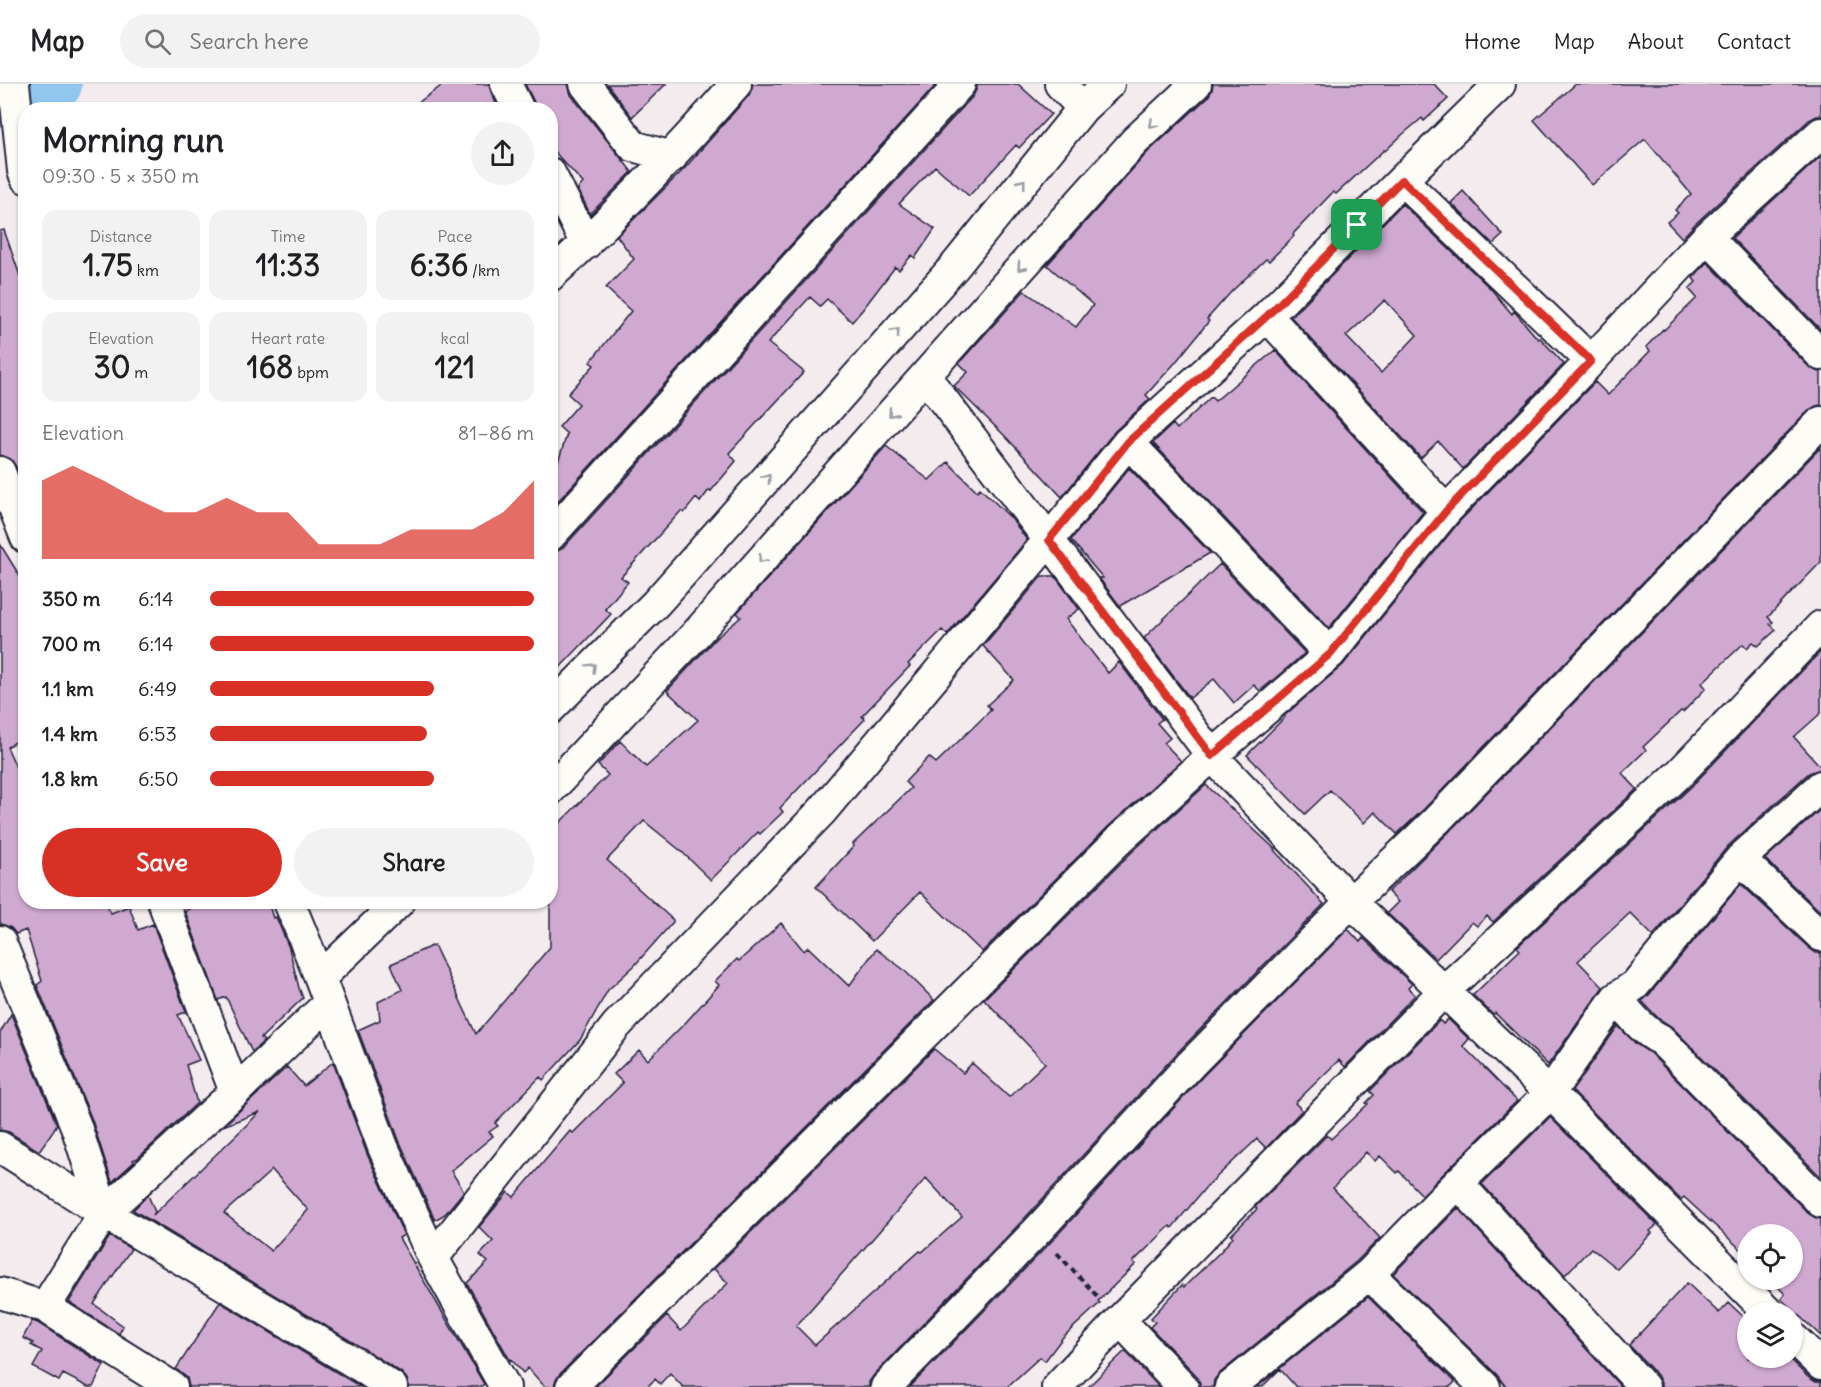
<!DOCTYPE html>
<meta charset="utf-8">
<style>
body{margin:0;font-family:Delius,sans-serif;background:#f2f2f2;color:#202124;height:100vh;display:flex;flex-direction:column;font-size:22px;white-space:nowrap}
*{box-sizing:border-box;margin:0}
p{font-size:20px;color:#757577}
.icon{flex:none;width:33px;height:33px;fill:none;stroke:currentColor;stroke-width:2;stroke-linecap:round;stroke-linejoin:round}
.map{position:relative;flex:1;overflow:hidden}
.side{position:absolute;left:18px;top:18px;width:540px;height:807px;display:flex;flex-direction:column;background:#fff;border-radius:24px;box-shadow:0 2px 4px #0004}
.side>*{flex:none}
.controls{position:absolute;left:1737px;top:1140px;display:grid;gap:12px}
.controls a{display:grid;place-items:center;width:66px;height:66px;border-radius:50%;background:#fff;box-shadow:0 2px 4px #0004;font-size:30px}
.pin{position:absolute;display:grid;place-items:center;width:51px;height:51px;color:#fff;margin:-26px;border-radius:12px;box-shadow:0 3px 9px #0006}
.round{display:grid;place-items:center;flex:none;width:63px;height:63px;border-radius:32px;background:#f2f2f2}
.headline{display:flex;align-items:center;justify-content:space-between;height:102px;padding:0 24px}
h1{font-size:33px;font-weight:700;line-height:45px}
.stats{display:grid;grid-template-columns:repeat(3,1fr);gap:9px;height:102px;padding:6px 24px}
.stats div{display:grid;align-content:center;border-radius:15px;background:#f2f2f2;text-align:center}
.stats b{font-size:30px;font-weight:700}
.stats small{font-size:16px;font-weight:400}
.stats p{font-size:16px}
.chart{height:168px;padding:12px 24px}
.chart p{display:flex;justify-content:space-between}
.chart svg{width:100%;height:108px;margin-top:6px;fill:#d93025;opacity:.7}
.cta{display:flex;gap:12px;margin-top:auto;padding:12px 24px}
.cta a{flex:1;height:69px;border-radius:36px;background:#d93025;color:#fff;font-size:24px;font-weight:700;line-height:69px;text-align:center}
.cta a+a{background:#f2f2f2;color:#202124}
ul{padding:0 24px;list-style:none;font-size:20px}
li{display:grid;grid-template-columns:96px 72px 1fr;align-items:center;height:45px}
li i{height:15px;border-radius:8px;background:#d93025}
header{display:flex;align-items:center;gap:36px;box-sizing:border-box;height:84px;padding:0 30px;background:#fff;border-bottom:2px solid #e0e0e0}
header strong{font-size:28px}
nav{display:flex;gap:33px;margin-inline-start:auto;font-size:21px}
.search{width:420px;height:54px;background:#f2f2f2;display:flex;align-items:center;gap:15px;box-sizing:border-box;padding:0 21px;border-radius:33px;color:#757577;font-size:22px}
.map>svg:first-child{display:block}
</style>
<header>
<strong>Map</strong>
<div class="search"><svg class="icon" aria-label="search" viewBox="0 0 24 24"><circle cx="10" cy="10" r="6"/><path d="M15 15l6 6"/></svg>Search here</div>
<nav><a>Home</a><a>Map</a><a>About</a><a>Contact</a></nav>
</header>
<div class="map">
<svg width="1821" height="1303" viewBox="0 0 1821 1303">
<rect width="100%" height="100%" fill="#f4ebef"/>
<filter id="ink" filterUnits="userSpaceOnUse"><feTurbulence type="fractalNoise" baseFrequency=".0167" numOctaves="2"/><feDisplacementMap in="SourceGraphic" scale="12" xChannelSelector="R" yChannelSelector="G"/><feConvolveMatrix kernelMatrix="1 2 1 2 8 2 1 2 1" color-interpolation-filters="sRGB"/></filter>
<g filter="url(#ink)">
<g fill="none" stroke-linecap="round" stroke-linejoin="round">
<!-- river -->
<path stroke="#91c7ef" stroke-width="56" d="M0 10 54 0"/>
</g>
<!-- building -->
<path fill="#d0a9d1" stroke="#22223b" stroke-width="1.5" fill-rule="evenodd" d="M444 0H489L491 8 499 26H408Z
M525 0H568L571 11 632 88 590 130 578 105 583 99 550 63V26H536L534 18Z
M607 0H666L632 33Z
M753 0H937L550 426V403L567 350 559 343 579 320 568 310 594 281 590 278 631 227 606 204 634 175 617 152 684 85 749 11Z
M977 0H1018L1051 30 1019 64 1016 61 969 112 935 82 899 120 935 145 915 174 912 171 899 186 895 183 863 225 852 238 827 215 820 222 810 213 768 259 804 288 729 369 736 377 711 407 709 406 700 418 696 414 684 429 681 427 621 493 628 498 605 525 611 530 550 594V469L556 468 563 464 973 12 977 4Z
M1213 0H1434L1448 15 1424 37 1422 34 1403 50 1385 67 1384 66 1336 110 1333 108 1293 150 1294 152 1269 177 1266 175 1232 207 1207 235 1209 237 1175 279 1146 311 1150 315 1115 347 1062 413 1004 351 954 302 968 288 959 279 1024 207 1076 243 1093 221 1047 181 1147 69 1208 13 1212 6Z
M1576 0H1821V32H1817L1809 36 1695 140 1682 154 1667 138 1678 129 1675 126 1691 110 1645 55 1592 101 1534 36Z
M1821 72V246L1732 154Z
M1463 107 1503 151 1493 160 1451 119Z
M1402 120 1491 205 1512 230 1514 227 1538 255 1540 254 1564 280 1463 385 1438 357 1421 374 1291 233ZM1385 216 1417 251 1381 289 1346 252Z
M4 146 26 209V384L18 386 11 375 0 371V147Z
M1707 178 1809 283 1816 287 1821 288V321L1816 322 1809 326 1424 725 1397 750 1375 728 1364 739 1330 706 1305 730 1247 671 1285 633 1284 632 1343 581 1459 438 1587 306 1595 298 1608 311 1650 267 1646 263 1663 245 1664 246 1697 214 1689 205 1696 198 1693 194Z
M1275 266 1423 428 1329 544 1153 359 1173 340 1177 345 1211 313 1215 317Z
M886 362 929 396 948 378 977 407 980 404 1011 434 1027 456 947 551 942 546 908 580 910 582 862 632 865 635 780 724 783 728 760 750 758 748 711 796 681 767 644 737 607 776 673 836V838L634 882 608 906 580 956 543 996 540 993 495 1039 498 1042 489 1048 493 1052 451 1087 464 1107 445 1130 435 1136 399 1056 358 946 380 936 378 918 402 906 391 880 434 861 476 950 550 863V748L608 691 598 681 620 657 646 683 698 636 667 607 715 555 741 533 737 529Z
M1821 363V478L1768 533 1773 538 1770 540 1776 546 1758 562 1753 558 1747 564 1743 560 1702 599 1706 604 1683 628 1681 627 1643 663 1646 666 1622 689 1637 705 1493 838 1487 832 1477 842 1472 838 1436 875 1387 829 1398 818 1388 808 1448 749Z
M1129 384 1210 469 1120 522 1099 494H1103L1071 456Z
M0 460 26 502V652L7 663 26 705V818H105L111 829 129 822 138 846 153 840 186 928 178 931 199 976 186 981 197 1019 138 1074 133 1076 134 1078 112 1098 92 1036 37 901 42 897 26 846 16 850 11 844 1 840 0 837Z
M1220 480 1305 569 1260 607 1254 601 1234 619 1214 595 1190 614 1144 554Z
M1042 492H1055L1079 525 1066 535 1108 589 1119 578 1162 635 1157 639 1170 654 1164 659 1181 677 1109 742 982 868 920 808 872 857 816 803 854 762 853 760 911 704 905 698 929 673 936 679 991 626 987 621 1014 596 983 562Z
M1821 567V629L1794 653 1821 683V685L1809 689 1728 762 1653 852 1630 829 1578 877 1603 903 1548 981 1495 929 1493 931 1473 911 1520 866 1517 863 1691 703Z
M1206 701 1275 765 1274 766 1324 820 1178 968 1024 1135 874 1291 869 1298V1303H683L670 1289 660 1300 655 1295 647 1303H595L667 1232 681 1247 728 1199 714 1185 934 965 963 989 972 979 1009 1013 1045 979 984 915 1133 767ZM926 1094 962 1133 922 1168 920 1167 815 1261 796 1242Z
M1821 725V828L1765 775Z
M1741 800 1809 864 1816 869H1821V1093L1672 943 1658 934 1642 917 1648 912Z
M191 818H268L273 834 276 833 289 864 299 904 303 914 261 954 264 957 252 968 226 913 218 916 185 827 193 823Z
M781 839 804 867 808 863 849 902 876 865 903 885 934 916 559 1291 555 1298 554 1303H545L528 1284 523 1289 511 1275 510 1276 467 1199 488 1178 480 1171 493 1157 479 1143 508 1108 514 1113 570 1047 573 1049 623 999 614 990 639 966 648 976 687 937 719 901 715 897 737 875 739 877Z
M1348 845 1360 858 1363 854 1412 900 1408 904 1415 911 1345 983 1339 976 1295 1019 1302 1026 1266 1064 1257 1055 1206 1103 1172 1144 1170 1142 1133 1178 1136 1180 1098 1217 1100 1219 1063 1253 1045 1277 1040 1273 1007 1303H910L1050 1159 1203 992Z
M11 930 57 1041 39 1067 9 1048 0 1046V949Z
M1448 935 1469 955 1463 962 1517 1017 1422 1111 1399 1087 1397 1089 1380 1072 1375 1077 1366 1068 1333 1104 1380 1154 1357 1177 1219 1290 1214 1296 1213 1303H1200V1299L1196 1291 1150 1243 1155 1238 1151 1234 1182 1201 1184 1203 1221 1167 1233 1153 1231 1151 1257 1125 1255 1123 1327 1051 1331 1055 1368 1020 1366 1019 1374 1011 1370 1007 1440 936 1443 940Z
M1618 942 1636 960 1650 969 1809 1130 1816 1134 1821 1135V1252L1781 1215 1785 1210 1771 1196H1792V1150H1748V1172L1684 1113 1681 1116 1572 1007Z
M333 978 367 1070 404 1151 399 1154 484 1300 481 1303H409L407 1295 402 1289 369 1268 133 1126 148 1111 155 1128 153 1131 260 1028 223 1042 287 983 304 1002ZM272 1086 308 1126 271 1167 224 1129Z
M1550 1033 1657 1141 1650 1147 1652 1149 1617 1185 1591 1164 1565 1191 1482 1100Z
M1458 1124 1621 1303H1506L1497 1291 1393 1190Z
M110 1152 131 1165 94 1220 123 1242 119 1250 69 1218Z
M1687 1199 1719 1229 1729 1219 1748 1237V1274H1788L1809 1294 1816 1298H1821V1303H1661V1299L1657 1291 1629 1261Z
M1368 1213 1455 1298 1450 1303H1296L1280 1285 1262 1303H1257Z
M220 1218 351 1297 361 1303H189L187 1294 176 1285Z
M32 1237 38 1239 104 1281 93 1303H88L63 1290 59 1297 33 1283 42 1267 31 1261 33 1259 23 1254Z
M1125 1267 1159 1303H1088Z"/>
<g fill="none" stroke-linecap="round" stroke-linejoin="round">
<defs>
<path id="minor" d="M14 0 23 87 26 94
M506 0 519 26
M585 0 633 62 672 73
M1060 0 1083 24
M550 89 586 160
M1402 96 1591 277
M1707 153 1821 271
M550 192C617 132 677 67 736 0
M1267 232 1446 427
M925 292 1212 672 1351 818 1550 1009 1768 1228
M1128 358 1330 570
M0 388 26 454
M550 452 960 0
M550 625 656 519 955 182 1083 24 1109 0
M550 706 695 551 994 214 1135 57 1196 0
M1740 775 1821 852
M289 818 320 894 383 1063 433 1174 505 1303
M0 857 76 1042 104 1129
M320 894 399 818
M1616 914C1629 928 1642 947 1660 955L1821 1118
M235 1008 329 919
M0 1063 104 1129 360 1282 392 1303
M1458 1099 1644 1303
M433 1174 616 942 822 727 1049 456 1128 358 1267 232 1402 96 1500 0
M1369 1190 1485 1303
M0 1209 45 1223 172 1303
M45 1223 104 1129 235 1008 163 818
M1120 1236 1183 1303
M1792 1253 1821 1281
M571 1303 1121 754 1212 672 1330 570 1446 427 1591 277 1707 153 1821 49
M886 1303 1037 1147 1191 980 1351 818 1436 737 1821 338
M1057 1303 1120 1236 1444 907 1679 690 1821 542
M1230 1303 1369 1190 1458 1099 1550 1009 1616 914 1635 901 1740 775 1821 702"/>
</defs>
<!-- minor casing -->
<use href="#minor" stroke="#22223b" stroke-width="34"/>
<!-- path -->
<path stroke="#22223b" stroke-width="4" stroke-dasharray="6 4.5" stroke-linecap="butt" d="M1057 1169 1099 1214"/>
<!-- minor -->
<use href="#minor" stroke="#fdfcf7" stroke-width="30"/>
</g>
<!-- one-way arrows -->
<defs><path id="oneway-chevron" d="M-2-3.5L2.5 0L-2 3.5" fill="none" stroke-width="1.6" stroke-linecap="round" stroke-linejoin="round" transform="scale(1.5)"/></defs>
<g stroke="#9a9aa2">
<use href="#oneway-chevron" transform="translate(1153 40) rotate(137)"/>
<use href="#oneway-chevron" transform="translate(1022 99) rotate(-51)"/>
<use href="#oneway-chevron" transform="translate(1021 183) rotate(132)"/>
<use href="#oneway-chevron" transform="translate(896 248) rotate(-48)"/>
<use href="#oneway-chevron" transform="translate(892 329) rotate(131)"/>
<use href="#oneway-chevron" transform="translate(767 394) rotate(-48)"/>
<use href="#oneway-chevron" transform="translate(762 475) rotate(131)"/>
<use href="#oneway-chevron" transform="translate(592 583) rotate(-45)"/>
</g>
</g>
<g fill="none" stroke-linecap="round" stroke-linejoin="round" filter="url(#ink)">
<defs>
<path id="route" d="M1402 96 1591 277 1446 427 1330 570 1212 672 1049 456 1128 358 1267 232Z"/>
</defs>
<!-- route casing -->
<use href="#route" stroke="#fff" stroke-width="12"/>
<!-- route -->
<use href="#route" stroke="#d93025" stroke-width="8"/>
</g>
</svg>
<div class="controls">
<a><svg class="icon" aria-label="locate" viewBox="0 0 24 24"><circle cx="12" cy="12" r="6"/><path d="M12 2v4M12 18v4M2 12h4M18 12h4"/></svg></a>
<a><svg class="icon" aria-label="layers" viewBox="0 0 24 24"><path d="M12 4l9 5-9 5-9-5zM3 14l9 5 9-5"/></svg></a>
</div>
<div class="pin" style="left:1357px;top:141px;background:#1e9e55"><svg class="icon" aria-label="arrive" viewBox="0 0 24 24"><path d="M6 21V4h12l-3 4 3 4H6"/></svg></div>
<section class="side">
<div class="headline"><div><h1>Morning run</h1><p>09:30 · 5 × 350 m</p></div><a class="round"><svg class="icon" aria-label="share" viewBox="0 0 24 24"><path d="M12 15V3M7 8l5-5 5 5M5 13v7h14v-7"/></svg></a></div>
<div class="stats">
<div><p>Distance</p><b>1.75<small> km</small></b></div>
<div><p>Time</p><b>11:33</b></div>
<div><p>Pace</p><b>6:36<small> /km</small></b></div>
</div>
<div class="stats">
<div><p>Elevation</p><b>30<small> m</small></b></div>
<div><p>Heart rate</p><b>168<small> bpm</small></b></div>
<div><p>kcal</p><b>121</b></div>
</div>
<div class="chart"><p><span>Elevation</span>81–86 m</p>
<svg viewBox="0 0 160 44" preserveAspectRatio="none"><path d="M0 44V12L10 6L20 12L30 19L40 25L50 25L60 19L70 25L80 25L90 38L100 38L110 38L120 32L130 32L140 32L150 25L160 12V44z"/></svg>
</div>
<ul>
<li><b>350 m</b>6:14<i style="width:100%"></i></li>
<li><b>700 m</b>6:14<i style="width:100%"></i></li>
<li><b>1.1 km</b>6:49<i style="width:69%"></i></li>
<li><b>1.4 km</b>6:53<i style="width:67%"></i></li>
<li><b>1.8 km</b>6:50<i style="width:69%"></i></li>
</ul>
<div class="cta"><a>Save</a><a>Share</a></div>
</section>
</div>
